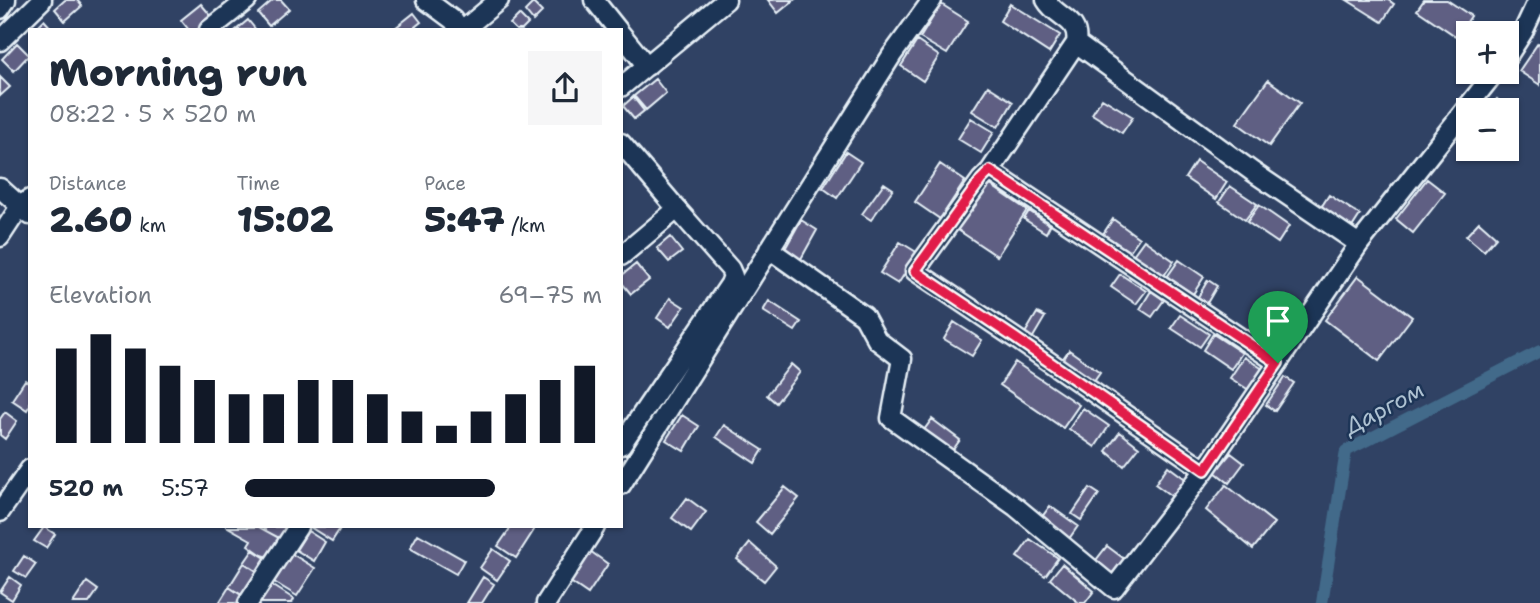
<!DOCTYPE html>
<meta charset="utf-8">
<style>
body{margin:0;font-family:"Shantell Sans",sans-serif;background:#f6f6f7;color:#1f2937;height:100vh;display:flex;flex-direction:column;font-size:26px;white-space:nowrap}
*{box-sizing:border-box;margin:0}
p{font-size:23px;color:#747a83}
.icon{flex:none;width:38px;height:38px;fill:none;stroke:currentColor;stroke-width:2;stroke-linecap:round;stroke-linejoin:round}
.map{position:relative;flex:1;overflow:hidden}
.panel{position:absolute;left:28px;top:28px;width:595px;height:500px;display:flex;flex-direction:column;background:#fff;border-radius:0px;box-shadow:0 2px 5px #0004}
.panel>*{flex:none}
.controls{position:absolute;left:1456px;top:21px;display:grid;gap:14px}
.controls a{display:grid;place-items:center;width:63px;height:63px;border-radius:0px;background:#fff;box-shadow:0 2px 5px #0004;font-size:35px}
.pin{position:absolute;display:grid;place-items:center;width:60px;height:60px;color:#fff;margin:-72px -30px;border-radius:50% 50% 50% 0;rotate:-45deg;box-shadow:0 0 7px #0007}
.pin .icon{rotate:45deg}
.round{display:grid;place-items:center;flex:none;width:74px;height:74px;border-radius:0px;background:#f6f6f7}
.summary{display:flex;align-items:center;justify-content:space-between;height:119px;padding:0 21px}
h1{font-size:38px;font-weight:800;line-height:52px}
.metrics{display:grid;grid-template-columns:repeat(3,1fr);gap:10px;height:119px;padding:7px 21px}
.metrics div{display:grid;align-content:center}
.metrics b{font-size:35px;font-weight:800}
.metrics small{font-size:19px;font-weight:400}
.metrics p{font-size:19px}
.chart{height:196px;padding:14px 21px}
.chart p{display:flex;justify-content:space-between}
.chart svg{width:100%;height:126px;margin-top:7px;stroke:#111827;stroke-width:6}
ul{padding:0 21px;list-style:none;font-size:23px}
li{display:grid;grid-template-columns:112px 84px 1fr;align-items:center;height:52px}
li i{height:18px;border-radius:9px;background:#111827}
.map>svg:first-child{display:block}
</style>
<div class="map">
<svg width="1540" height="603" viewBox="0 0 1540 603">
<rect width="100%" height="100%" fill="#304264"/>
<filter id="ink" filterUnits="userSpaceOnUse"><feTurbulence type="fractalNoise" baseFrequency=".0143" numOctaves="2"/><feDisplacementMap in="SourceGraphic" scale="14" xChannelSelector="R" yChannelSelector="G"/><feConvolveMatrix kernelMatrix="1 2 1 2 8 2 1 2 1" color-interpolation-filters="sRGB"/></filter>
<g filter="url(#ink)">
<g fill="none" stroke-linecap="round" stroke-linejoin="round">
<!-- canal -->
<path stroke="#426b8a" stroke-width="12" d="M1322 603 1346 451 1540 351"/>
</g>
<!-- building -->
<path fill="#5e5f83" stroke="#e8f1f8" stroke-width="2" d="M65 0H77L82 6 65 21 55 9Z
M273 0H281L289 9 269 26 258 13Z
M768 0H794L778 13Z
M1347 0H1388L1394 4 1382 22Z
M1424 0H1447L1471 16 1457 37 1417 10Z
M533 3 542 12 533 21 525 11Z
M201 4 212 17 197 30H189L181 20Z
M941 4 968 21 947 54 920 38Z
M1010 4 1060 35 1049 53 1000 21Z
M414 13 421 22 411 30H396L395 28Z
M519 15 528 24 522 30H516L510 24Z
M44 20 53 30H34Z
M248 20 256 30H236Z
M917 41 939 56 923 81 901 66Z
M17 43 29 55 14 71 2 59Z
M1538 43 1540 44V85L1519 71Z
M0 77 10 87 0 96Z
M655 79 666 93 646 110 634 96Z
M1268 80 1300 103 1269 146 1237 123Z
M988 86 1013 102 998 127 972 111Z
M633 97 644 111 634 119 623 106Z
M1102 98 1133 117 1122 133 1092 114Z
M1497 99 1510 111 1507 115V110H1487Z
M971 118 994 132 981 153 958 139Z
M846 152 861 162 837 198 823 188Z
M1196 161 1227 182 1216 199 1185 178Z
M940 164 965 181 940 219 915 202Z
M1427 179 1445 193 1413 233 1396 219Z
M986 182 1027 210 997 256 955 228Z
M884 183 893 189 871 220 862 214Z
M1230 186 1257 204 1245 220 1219 202Z
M1329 195 1360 215 1349 232 1318 212Z
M1259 205 1289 226 1278 243 1247 222Z
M1029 211 1050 225 1046 233 1024 219Z
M1113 219 1139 238 1129 252 1103 234Z
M801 220 817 230 797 266 781 256Z
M1479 222 1496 237 1484 251 1466 236Z
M670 237 682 252 669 262 657 248Z
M1144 240 1174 261 1163 277 1133 255Z
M900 242 918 253 898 284 880 273Z
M1179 260 1204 277 1193 294 1167 277Z
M636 264 649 280 631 294 621 282V276Z
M1120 274 1146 291 1136 304 1111 287Z
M1358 276 1412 317 1379 361 1325 320Z
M1208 280 1217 286 1207 303 1198 297Z
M1151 291 1164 300 1152 317 1140 309Z
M670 298 684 307 670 327 657 318Z
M769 301 801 322 795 331 763 311Z
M1037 313 1045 317 1029 344 1021 340Z
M1180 315 1209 334 1200 347 1171 328Z
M954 322 982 340 972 356 944 339Z
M1213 334 1242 353 1231 369 1203 350Z
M1069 350 1100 372 1088 389 1057 367Z
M1244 357 1266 371 1252 392 1230 378Z
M1015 362 1079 405 1063 428 1000 385Z
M791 364 800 372 776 403 767 395Z
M1285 377 1294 383 1275 411 1266 405Z
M25 380 30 383V405L27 410 12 400Z
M1083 408 1109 426 1095 447 1069 429Z
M5 412 17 421 5 439 0 435V419Z
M682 415 699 426 684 451 666 440Z
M932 419 960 440 944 462 916 441Z
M724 425 763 450 755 463 716 437Z
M1120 432 1139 447 1124 466 1106 451Z
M1231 453 1244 463 1229 483 1215 472Z
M1168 466 1192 484 1178 501 1155 484Z
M1226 485 1274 523 1253 549 1206 510Z
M785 487 799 498 770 534 756 522Z
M1090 488 1099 494 1081 520 1072 514Z
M687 498 706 512 691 532 672 518Z
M1050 506 1078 526 1064 546 1036 525Z
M44 527 55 534 46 548 34 541Z
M228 527H259L281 539 269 557 262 555 248 545 251 540Z
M266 527H288L281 539 264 530Z
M310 527H341L332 541Z
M511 527H530L534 530 516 558 498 546Z
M308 531 325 542 314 561 296 550Z
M418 534 464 560 456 574 410 548Z
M1030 539 1058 558 1045 576 1017 557Z
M750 543 776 566 764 581 737 559Z
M1107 546 1131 564 1118 582 1093 564Z
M493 549 510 561 497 580 480 568Z
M253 550 267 559 258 572 244 563Z
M590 551 608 564 588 594 569 581Z
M292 554 315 568 297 596 274 582Z
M24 556 36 564 26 578 14 571Z
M244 563 258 572 243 596 229 587Z
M1062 564 1094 591 1085 603H1079L1050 579Z
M10 577 21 585 12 600 0 592Z
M483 577 494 584 482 603H467Z
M87 582 98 590 89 603H73Z
M272 585 294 599 292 603H260Z
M229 587 242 595 238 603H219Z"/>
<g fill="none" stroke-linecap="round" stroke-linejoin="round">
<defs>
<path id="minor" d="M426 0 453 20 460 30
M594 0 618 30
M0 9 6 0
M209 30 247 0
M463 30 499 0
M621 34 647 66
M0 41 42 0
M1076 43 1253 172 1359 244 1495 72
M1507 57 1523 32 1538 0
M621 87 726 0
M621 143 677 209 621 256
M990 171 1278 363
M0 188 30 215
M0 237 21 205 30 199
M769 249 864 316 877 340 902 359 891 418 1016 507 1114 588 1205 470 1015 338 915 271 981 180 990 171 1076 43C1080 18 1057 19 1046 0
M621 445 730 284 733 276 730 269 677 209
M1205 470 1359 244
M621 485 892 55 932 0
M0 512 30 469
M248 603 298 527
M546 603 595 527"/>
</defs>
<!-- minor casing -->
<use href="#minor" stroke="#e8f1f8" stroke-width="23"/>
<!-- minor -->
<use href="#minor" stroke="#1d3557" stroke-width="18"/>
</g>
</g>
<g fill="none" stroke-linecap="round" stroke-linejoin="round" filter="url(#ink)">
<defs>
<path id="route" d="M990 171 1278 363 1205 470 1015 338 915 271 981 180Z"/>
</defs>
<!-- route casing -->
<use href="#route" stroke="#fff" stroke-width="14"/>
<!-- route -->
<use href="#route" stroke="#e11d48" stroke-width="9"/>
</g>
<g text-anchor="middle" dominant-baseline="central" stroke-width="5" stroke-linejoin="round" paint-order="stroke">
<!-- water labels -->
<g font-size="23" font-style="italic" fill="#aec2d2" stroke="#1d3557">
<text transform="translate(1384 408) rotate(-28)">Даргом</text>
</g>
</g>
</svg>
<div class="controls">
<a>+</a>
<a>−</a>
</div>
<div class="pin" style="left:1278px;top:363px;background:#1e9e55"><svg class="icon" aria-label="arrive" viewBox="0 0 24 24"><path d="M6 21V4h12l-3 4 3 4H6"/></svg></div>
<section class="panel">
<div class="summary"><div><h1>Morning run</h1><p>08:22 · 5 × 520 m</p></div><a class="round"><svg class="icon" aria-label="share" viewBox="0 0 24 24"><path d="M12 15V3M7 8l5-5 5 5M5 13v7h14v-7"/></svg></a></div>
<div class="metrics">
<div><p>Distance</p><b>2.60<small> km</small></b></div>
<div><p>Time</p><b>15:02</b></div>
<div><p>Pace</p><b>5:47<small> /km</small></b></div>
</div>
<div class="chart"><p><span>Elevation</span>69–75 m</p>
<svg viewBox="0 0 160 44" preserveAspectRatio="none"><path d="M5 44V11M15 44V6M25 44V11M35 44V17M45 44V22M55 44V27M65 44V27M75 44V22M85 44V22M95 44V27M105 44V33M115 44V38M125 44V33M135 44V27M145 44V22M155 44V17"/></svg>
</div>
<ul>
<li><b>520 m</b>5:57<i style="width:70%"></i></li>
</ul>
</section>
</div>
